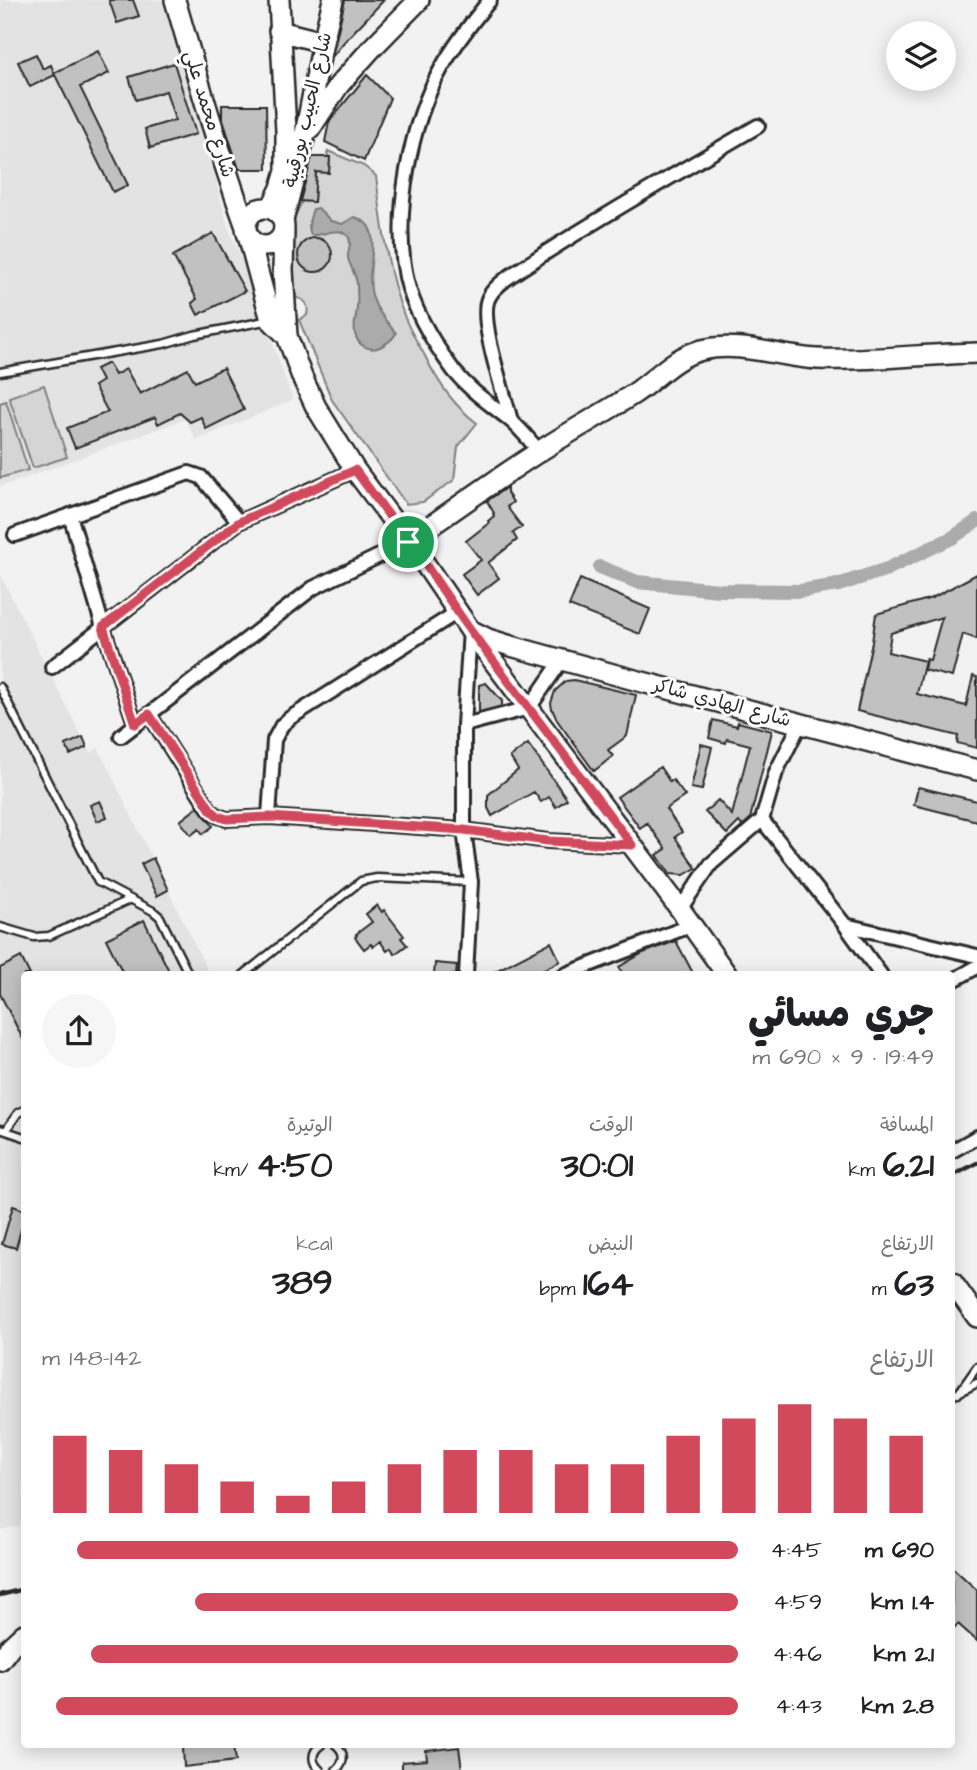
<!DOCTYPE html>
<html lang="ar">
<meta charset="utf-8">
<style>
body{margin:0;font-family:"Architects Daughter","Playpen Sans Arabic",sans-serif;background:#f6f6f6;color:#202124;direction:rtl;height:100vh;display:flex;flex-direction:column;font-size:26px;white-space:nowrap}
*{box-sizing:border-box;margin:0}
p{font-size:23px;color:#757577}
.icon{flex:none;width:38px;height:38px;fill:none;stroke:currentColor;stroke-width:2;stroke-linecap:round;stroke-linejoin:round}
.map{position:relative;flex:1;overflow:hidden;direction:ltr}
.drawer{position:absolute;left:21px;top:971px;width:934px;height:777px;display:flex;flex-direction:column;background:#fff;border-radius:7px;box-shadow:0 4px 18px #0003;direction:rtl}
.drawer>*{flex:none}
.buttons{position:absolute;left:886px;top:21px;display:grid;gap:14px}
.buttons a{display:grid;place-items:center;width:70px;height:70px;border-radius:50%;background:#fff;box-shadow:0 4px 18px #0003;font-size:35px}
.pin{position:absolute;display:grid;place-items:center;width:60px;height:60px;color:#fff;margin:-30px;border:4px solid #fff;border-radius:50%;box-shadow:0 2px 7px #0007}
.round{display:grid;place-items:center;flex:none;width:74px;height:74px;border-radius:37px;background:#f6f6f6}
.head{display:flex;align-items:center;justify-content:space-between;height:119px;padding:0 21px}
h1{font-size:38px;font-weight:800;line-height:52px}
.figures{display:grid;grid-template-columns:repeat(3,1fr);gap:10px;height:119px;padding:7px 21px}
.figures div{display:grid;align-content:center}
.figures b{font-size:35px;font-weight:800}
.figures small{font-size:19px;font-weight:400}
.figures p{font-size:19px}
.chart{height:196px;padding:14px 21px}
.chart p{display:flex;justify-content:space-between}
.chart svg{width:100%;height:126px;margin-top:7px;stroke:#d1495b;stroke-width:6}
ul{padding:0 21px;list-style:none;font-size:23px}
li{display:grid;grid-template-columns:112px 84px 1fr;align-items:center;height:52px}
li i{height:18px;border-radius:9px;background:#d1495b}
.map>svg:first-child{display:block}
</style>
<div class="map">
<svg width="977" height="1770" viewBox="0 0 977 1770">
<rect width="100%" height="100%" fill="#f2f2f2"/>
<filter id="ink" filterUnits="userSpaceOnUse"><feTurbulence type="fractalNoise" baseFrequency=".0143" numOctaves="2"/><feDisplacementMap in="SourceGraphic" scale="14" xChannelSelector="R" yChannelSelector="G"/><feConvolveMatrix kernelMatrix="1 2 1 2 8 2 1 2 1" color-interpolation-filters="sRGB"/></filter>
<g filter="url(#ink)">
<!-- built -->
<path fill="#e3e3e3" d="M0 0H163L205 138 228 227 256 296 293 400 196 440 185 419 0 487Z
M0 574 87 747 91 753 98 748 210 975H24V1525L0 1530Z"/>
<!-- green -->
<path fill="#d5d5d5" stroke="#808080" stroke-width="2" d="M328 151 364 166 376 176C382 223 387 273 405 318 410 331 418 343 425 356 437 381 454 406 477 423L458 447 454 480 423 502 406 504 332 400 299 320 307 315C309 306 306 299 296 298L288 231 302 201 314 202 316 172 329 173 330 158 327 154Z
M44 385 67 457 33 468 9 397Z
M6 401 28 470 0 478V403Z"/>
<!-- water -->
<path fill="#ababab" stroke="#787878" stroke-width="2" d="M318 208 331 221 342 224 354 217C377 223 373 244 371 263 370 274 369 290 374 301 378 313 388 323 396 333 393 340 386 344 380 347 369 352 357 345 355 333 353 324 357 315 357 306 358 299 357 291 357 284 356 274 350 267 348 258 347 251 353 242 348 236 338 225 322 237 311 235 307 227 310 217 313 209Z"/>
<g fill="none" stroke-linecap="round" stroke-linejoin="round">
<!-- canal -->
<path stroke="#ababab" stroke-width="14" d="M600 567 637 582 719 590 800 591 838 585 887 569 952 538 977 521"/>
</g>
<!-- building -->
<path fill="#c1c1c1" stroke="#2b2b2b" stroke-width="2" d="M109 0H133L139 16 117 23Z
M345 0H384L344 42 332 57Z
M98 51 109 73 80 87 128 185 113 192 54 73Z
M36 54 43 69 51 65 55 75 30 87 18 62Z
M174 63 196 134 150 148 145 129 175 120 166 91 136 100 129 77Z
M367 75 390 98 364 161 325 142 329 122Z
M222 105H266L267 169H239L222 117Z
M312 157H330L329 173 316 172 314 202 300 201Z
M213 233 245 291 198 315 192 303 197 299 173 256Z
M298 255a17 17 0 1 1 34 0a17 17 0 1 1-34 0Z
M108 363 115 375 126 369 140 394 188 369 195 382 223 368 244 410 206 429 201 417 190 422 180 413 158 424 155 417 75 448 67 428 108 412 94 386 102 381 96 369Z
M507 487V493L513 502 507 507 522 527 513 533 517 540 488 563 499 578 477 595 462 574 481 560 466 541 489 523 488 521 494 516 493 514 494 513 487 501Z
M977 574V639L963 634 952 677 924 670 926 659 930 660 942 617 891 633 888 652 925 661 917 694 966 706 973 676 977 677V748L957 743 958 736 857 711 872 642 876 614 932 598Z
M580 579 650 609 640 634 569 606Z
M574 680 636 695 627 736 608 750 613 756 594 771 557 720 552 709 551 703 555 691 566 681Z
M486 683 502 701V706L479 712V685Z
M713 720 737 726 738 722 772 731 750 819 742 826 739 822 727 834 705 812 718 800 732 815 750 745 727 739 726 743 709 738Z
M83 737 87 747 70 755 66 745Z
M528 744 567 799 556 807 549 797 541 802 534 792 492 816 488 808V795L518 770 510 757Z
M701 744 712 747 702 790 691 788Z
M660 767 670 782 673 780 685 796 666 809 682 832 675 837 696 868 684 875 670 874 657 855 666 849 647 823 640 828 617 797Z
M918 787 977 801V821L914 805Z
M100 801 107 817 97 821 90 805Z
M198 807 213 826 203 834 199 829 191 835 180 821Z
M153 858 168 890 157 896 141 864Z
M377 905 382 912 384 910 404 936 401 938 407 945 395 954 391 948 387 951 380 941 373 947 371 944 364 949 355 937 357 935 356 934 372 922 366 914Z
M144 920 171 975H124L106 939Z
M676 941 694 975H623L619 967 643 953Z
M551 942 560 961 533 975H488Z
M21 957 30 975H24V1041L0 994V968Z
M435 963 457 965 456 975H434Z
M13 1206 24 1210V1219L16 1248 2 1244Z
M952 1567 977 1590V1641L958 1624 952 1630Z
M201 1745H234L236 1761 184 1767 183 1747Z
M459 1747 462 1770H402V1762L427 1760 426 1751Z"/>
<g fill="none" stroke-linecap="round" stroke-linejoin="round">
<defs>
<path id="lane" d="M0 372 163 344 194 335 270 320
M0 687 98 882 153 911 160 917 189 975
M0 927 34 937 49 936 129 900
M243 975 361 881 377 878 471 882
M0 1129 24 1137
M6 1130 18 1113 24 1110
M958 1394 977 1367
M952 1396 977 1383
M320 1770C311 1762 311 1752 321 1745
M336 1770C345 1762 345 1752 336 1745"/>
<path id="street" d="M490 0C472 22 454 45 441 69 410 124 393 215 406 277 413 310 434 344 454 371 470 391 490 404 510 420 521 429 530 441 539 451
M511 421C505 396 477 317 489 297 496 282 525 267 539 257 610 211 685 169 758 126
M70 515 103 627 135 724
M15 535 189 473 201 477 239 522
M52 667 239 522 355 470
M149 714 210 810 218 816 227 819 269 817 464 830 548 841 632 845
M464 725 529 708 562 660
M121 736 313 588 408 542
M269 817 274 740 282 725 290 718 459 611
M762 820 845 925 881 975
M680 909 711 864 762 820 776 772 800 724
M845 925 977 956
M466 975 471 882 464 830V725L470 630
M564 975 692 925
M952 981 977 967
M952 1151 977 1137"/>
<path id="secondary" d="M175 0C197 76 219 152 246 227
M279 31 323 42
M310 129 339 85 372 48 419 0
M246 227a19 19 0 1 1 38 0a19 19 0 1 1-38 0Z
M271 208 281 188 286 171V131L279 0
M283 220 304 139 323 42 333 0
M284 231 283 270 287 336 302 377 316 407 355 470 425 564 470 630 680 909 727 975
M248 235 271 320 287 336
M408 542C452 511 495 480 540 451 571 431 604 413 635 393 657 378 675 356 702 350 740 341 779 357 817 359 871 361 924 354 977 353
M474 632 488 639 511 646 631 679 977 770
M952 1282 977 1317
M0 1660 11 1646 24 1634"/>
</defs>
<!-- lane casing -->
<use href="#lane" stroke="#2b2b2b" stroke-width="11"/>
<!-- street casing -->
<use href="#street" stroke="#2b2b2b" stroke-width="18"/>
<!-- secondary casing -->
<use href="#secondary" stroke="#2b2b2b" stroke-width="24"/>
<!-- lane -->
<use href="#lane" stroke="#fff" stroke-width="6"/>
<!-- street -->
<use href="#street" stroke="#fff" stroke-width="12"/>
<!-- secondary -->
<use href="#secondary" stroke="#fff" stroke-width="19"/>
<!-- rail -->
<path stroke="#2b2b2b" stroke-width="4.5" d="M952 1176 977 1163
M0 1595 24 1589"/>
</g>
</g>
<g fill="none" stroke-linecap="round" stroke-linejoin="round" filter="url(#ink)">
<defs>
<path id="route" d="M355 470 425 564 470 630 632 845 548 841 464 830 270 817 227 819 218 816 211 810 149 714 135 724 103 627 239 522Z"/>
</defs>
<!-- route casing -->
<use href="#route" stroke="#fff" stroke-width="14"/>
<!-- route -->
<use href="#route" stroke="#d1495b" stroke-width="9"/>
</g>
<g text-anchor="middle" dominant-baseline="central" stroke-width="6" stroke-linejoin="round" paint-order="stroke">
<!-- street labels -->
<g font-size="19" fill="#2b2b2b" stroke="#fff">
<text transform="translate(308 110) rotate(-77)">شارع الحبيب بورقيبة</text>
<text transform="translate(209 114) rotate(73)">شارع محمد علي</text>
<text transform="translate(722 703) rotate(15)">شارع الهادي شاكر</text>
</g>
</g>
</svg>
<div class="buttons">
<a><svg class="icon" aria-label="layers" viewBox="0 0 24 24"><path d="M12 4l9 5-9 5-9-5zM3 14l9 5 9-5"/></svg></a>
</div>
<div class="pin" style="left:408px;top:542px;background:#1e9e55"><svg class="icon" aria-label="arrive" viewBox="0 0 24 24"><path d="M6 21V4h12l-3 4 3 4H6"/></svg></div>
<section class="drawer">
<div class="head"><div><h1>جري مسائي</h1><p>19:49 · 9 × 690 m</p></div><a class="round"><svg class="icon" aria-label="share" viewBox="0 0 24 24"><path d="M12 15V3M7 8l5-5 5 5M5 13v7h14v-7"/></svg></a></div>
<div class="figures">
<div><p>المسافة</p><b>6.21<small> km</small></b></div>
<div><p>الوقت</p><b>30:01</b></div>
<div><p>الوتيرة</p><b>4:50<small> /km</small></b></div>
</div>
<div class="figures">
<div><p>الارتفاع</p><b>63<small> m</small></b></div>
<div><p>النبض</p><b>164<small> bpm</small></b></div>
<div><p>kcal</p><b>389</b></div>
</div>
<div class="chart"><p><span>الارتفاع</span>142–148 m</p>
<svg viewBox="0 0 160 44" preserveAspectRatio="none"><path d="M5 44V17M15 44V22M25 44V27M35 44V33M45 44V38M55 44V33M65 44V27M75 44V22M85 44V22M95 44V27M105 44V27M115 44V17M125 44V11M135 44V6M145 44V11M155 44V17"/></svg>
</div>
<ul>
<li><b>690 m</b>4:45<i style="width:95%"></i></li>
<li><b>1.4 km</b>4:59<i style="width:78%"></i></li>
<li><b>2.1 km</b>4:46<i style="width:93%"></i></li>
<li><b>2.8 km</b>4:43<i style="width:98%"></i></li>
</ul>
</section>
</div>
